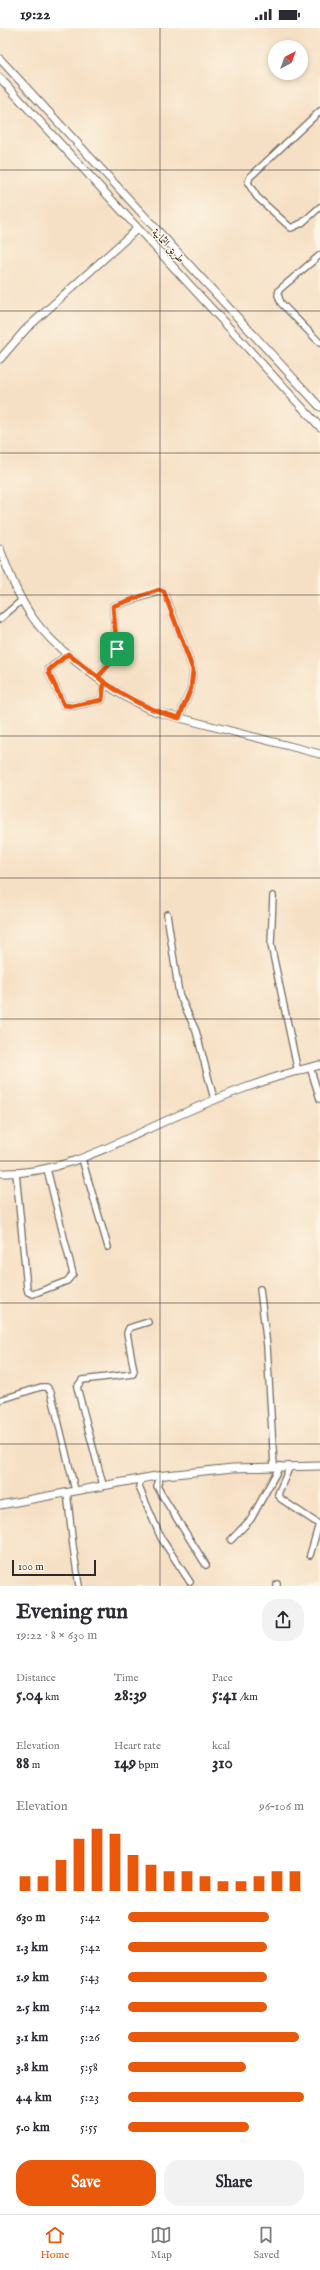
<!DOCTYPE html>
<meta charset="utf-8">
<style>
body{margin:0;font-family:"IM FELL English",Amiri,serif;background:#f2f2f3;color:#2b2b33;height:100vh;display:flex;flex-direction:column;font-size:15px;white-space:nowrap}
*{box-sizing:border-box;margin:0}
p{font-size:13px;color:#7c7c81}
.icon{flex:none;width:22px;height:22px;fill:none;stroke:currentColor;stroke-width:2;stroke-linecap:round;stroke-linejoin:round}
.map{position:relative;height:1558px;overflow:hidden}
.side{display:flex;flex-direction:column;background:#fff;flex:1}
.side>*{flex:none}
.needle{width:26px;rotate:41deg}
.buttons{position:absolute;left:268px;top:12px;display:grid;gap:8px}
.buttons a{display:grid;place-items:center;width:40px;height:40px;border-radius:50%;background:#fff;box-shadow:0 2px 6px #0003;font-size:20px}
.scale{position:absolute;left:12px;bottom:10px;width:84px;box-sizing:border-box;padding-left:4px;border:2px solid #2b2b2b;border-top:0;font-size:11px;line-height:14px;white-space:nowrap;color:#2b2b2b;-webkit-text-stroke:3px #fcf5e5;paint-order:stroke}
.pin{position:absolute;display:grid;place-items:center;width:34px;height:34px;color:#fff;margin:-17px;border-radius:8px;box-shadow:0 2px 6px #0006}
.round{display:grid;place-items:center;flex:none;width:42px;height:42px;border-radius:16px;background:#f2f2f3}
.summary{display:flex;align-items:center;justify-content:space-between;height:68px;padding:0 16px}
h1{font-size:22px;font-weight:800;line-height:30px}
.stats{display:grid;grid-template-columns:repeat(3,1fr);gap:6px;height:68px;padding:4px 16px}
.stats div{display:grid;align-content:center}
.stats b{font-size:17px;font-weight:800}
.stats small{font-size:11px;font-weight:400}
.stats p{font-size:11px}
.chart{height:112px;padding:8px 16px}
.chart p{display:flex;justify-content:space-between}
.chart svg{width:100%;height:72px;margin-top:4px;stroke:#ea580c;stroke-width:6}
.action{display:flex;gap:8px;margin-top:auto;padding:8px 16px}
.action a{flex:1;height:46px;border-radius:16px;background:#ea580c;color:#fff;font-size:16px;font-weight:800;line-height:46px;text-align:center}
.action a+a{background:#f2f2f3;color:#2b2b33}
ul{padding:0 16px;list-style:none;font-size:13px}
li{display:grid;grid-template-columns:64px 48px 1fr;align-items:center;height:30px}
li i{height:10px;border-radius:5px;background:#ea580c}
.status{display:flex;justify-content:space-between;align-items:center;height:28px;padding:0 20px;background:#fff;direction:ltr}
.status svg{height:11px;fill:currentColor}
.tabs{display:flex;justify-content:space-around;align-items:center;height:56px;border-top:1px solid #e1e1e2;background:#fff;font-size:11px;color:#7c7c81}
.tabs a{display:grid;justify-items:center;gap:2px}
.tabs .current{color:#ea580c}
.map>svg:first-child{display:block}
</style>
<div class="status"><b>19:22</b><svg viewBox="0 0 49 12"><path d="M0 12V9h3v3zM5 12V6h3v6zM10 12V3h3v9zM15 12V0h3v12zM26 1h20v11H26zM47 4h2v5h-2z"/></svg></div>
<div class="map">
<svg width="320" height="1558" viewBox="0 0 320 1558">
<rect width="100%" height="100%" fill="#fcf5e5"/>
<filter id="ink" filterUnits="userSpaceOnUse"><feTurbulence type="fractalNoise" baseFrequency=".025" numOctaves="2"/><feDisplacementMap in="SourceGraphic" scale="8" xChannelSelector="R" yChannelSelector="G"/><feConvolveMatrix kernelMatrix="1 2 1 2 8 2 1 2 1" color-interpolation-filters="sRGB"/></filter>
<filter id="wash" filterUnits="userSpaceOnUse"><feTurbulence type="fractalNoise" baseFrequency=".012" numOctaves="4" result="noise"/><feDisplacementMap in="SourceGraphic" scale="16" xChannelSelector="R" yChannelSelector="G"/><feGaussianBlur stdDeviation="0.9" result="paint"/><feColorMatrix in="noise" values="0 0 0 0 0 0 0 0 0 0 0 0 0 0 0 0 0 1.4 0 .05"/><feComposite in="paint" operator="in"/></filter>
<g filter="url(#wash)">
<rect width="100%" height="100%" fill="#f6e0c5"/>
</g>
<g filter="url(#ink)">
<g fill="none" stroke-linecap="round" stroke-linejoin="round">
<defs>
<path id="minor" d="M320 83 250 149 248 155 257 169 291 200 302 195 320 179
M320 227 279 262 278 267 281 275 320 315
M0 591 22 572
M68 626 49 641V645L64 677 73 678 102 672 104 654
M98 649 117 626 113 578 162 563 166 568 193 642 191 660 179 690
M273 868 271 917 298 1044
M167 886 179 966 196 1003 214 1071
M310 1039 320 1071
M82 1131 108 1219
M16 1145 27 1260 28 1264 33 1266 67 1253 73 1246 47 1141
M260 1261 267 1318 274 1438
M0 1372 41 1359H47L51 1364 75 1462
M290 1438 278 1466 281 1471 320 1497
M161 1447 157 1458 162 1467 206 1537
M141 1450 139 1459 161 1510 190 1554
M103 1457 77 1359 82 1352 133 1346 134 1343 127 1305 129 1300 148 1294
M67 1464 73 1518 79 1558
M231 1512 251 1491 280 1438
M310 1527 319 1496
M277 1558V1556"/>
<path id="tertiary" d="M0 31 320 379
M0 50 320 399
M0 331 26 301 137 201
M0 521C9 545 18 569 33 590 55 622 123 674 161 685L320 726
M0 1145C62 1147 116 1115 172 1090 220 1069 268 1049 320 1037
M0 1477 156 1448 233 1440 320 1438"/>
</defs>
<!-- minor casing -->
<use href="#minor" stroke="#726a61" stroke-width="8"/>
<!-- tertiary casing -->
<use href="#tertiary" stroke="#726a61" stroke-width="9"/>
<!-- minor -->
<use href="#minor" stroke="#fff" stroke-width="5.5"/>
<!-- tertiary -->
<use href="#tertiary" stroke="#fff" stroke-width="7"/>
</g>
</g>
<g fill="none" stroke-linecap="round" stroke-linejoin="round" filter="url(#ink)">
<defs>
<path id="route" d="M117 621 116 629 98 649 104 654 102 672 72 678 64 677 49 645V642L68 626C106 656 131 677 179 690L191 660 193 642 164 564 159 562 113 578 117 621"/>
</defs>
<!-- route casing -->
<use href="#route" stroke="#fff" stroke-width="8"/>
<!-- route -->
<use href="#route" stroke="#ea580c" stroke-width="5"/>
</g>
<!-- grid -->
<path fill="none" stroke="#2b2b2b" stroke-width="1" stroke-opacity="0.55" d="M160 0V1558M0 142H320M0 283H320M0 425H320M0 567H320M0 708H320M0 850H320M0 991H320M0 1133H320M0 1275H320M0 1416H320"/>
<g text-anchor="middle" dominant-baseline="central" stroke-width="3" stroke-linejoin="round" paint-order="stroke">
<!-- street labels -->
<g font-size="11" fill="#2b2b2b" stroke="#fcf5e5">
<text transform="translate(168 218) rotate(47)">طريق الثمانية</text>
</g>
</g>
</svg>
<div class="buttons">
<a><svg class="needle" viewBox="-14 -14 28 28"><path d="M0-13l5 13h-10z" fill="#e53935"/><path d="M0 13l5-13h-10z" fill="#7c7c81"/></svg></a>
</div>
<div class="scale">100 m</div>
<div class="pin" style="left:117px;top:621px;background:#1e9e55"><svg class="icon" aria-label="arrive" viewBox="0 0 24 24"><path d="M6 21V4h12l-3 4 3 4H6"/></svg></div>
</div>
<section class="side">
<div class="summary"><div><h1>Evening run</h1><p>19:22 · 8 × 630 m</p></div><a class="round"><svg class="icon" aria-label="share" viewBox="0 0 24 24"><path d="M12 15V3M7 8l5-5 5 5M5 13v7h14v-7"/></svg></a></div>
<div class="stats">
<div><p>Distance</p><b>5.04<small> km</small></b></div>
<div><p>Time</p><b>28:39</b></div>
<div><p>Pace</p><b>5:41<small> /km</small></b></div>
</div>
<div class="stats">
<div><p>Elevation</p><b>88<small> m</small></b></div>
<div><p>Heart rate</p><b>149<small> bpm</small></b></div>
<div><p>kcal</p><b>310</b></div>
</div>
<div class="chart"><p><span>Elevation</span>96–106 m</p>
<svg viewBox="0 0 160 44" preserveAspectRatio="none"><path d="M5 44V35M15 44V35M25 44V25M35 44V12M45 44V6M55 44V9M65 44V22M75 44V28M85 44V32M95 44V32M105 44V35M115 44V38M125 44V38M135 44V35M145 44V32M155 44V32"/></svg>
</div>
<ul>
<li><b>630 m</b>5:42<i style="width:80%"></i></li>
<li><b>1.3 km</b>5:42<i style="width:79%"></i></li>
<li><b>1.9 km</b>5:43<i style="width:79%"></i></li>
<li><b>2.5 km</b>5:42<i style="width:79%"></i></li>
<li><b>3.1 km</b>5:26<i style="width:97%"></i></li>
<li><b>3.8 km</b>5:58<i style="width:67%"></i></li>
<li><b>4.4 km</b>5:23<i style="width:100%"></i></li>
<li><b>5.0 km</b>5:55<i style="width:69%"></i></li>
</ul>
<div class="action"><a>Save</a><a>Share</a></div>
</section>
<nav class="tabs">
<a class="current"><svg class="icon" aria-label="home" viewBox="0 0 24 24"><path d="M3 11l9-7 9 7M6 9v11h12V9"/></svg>Home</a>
<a><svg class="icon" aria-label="map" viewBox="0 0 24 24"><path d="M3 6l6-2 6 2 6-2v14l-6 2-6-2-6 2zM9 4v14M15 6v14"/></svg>Map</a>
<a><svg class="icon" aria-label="saved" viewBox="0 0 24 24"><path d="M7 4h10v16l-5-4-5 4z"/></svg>Saved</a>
</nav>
